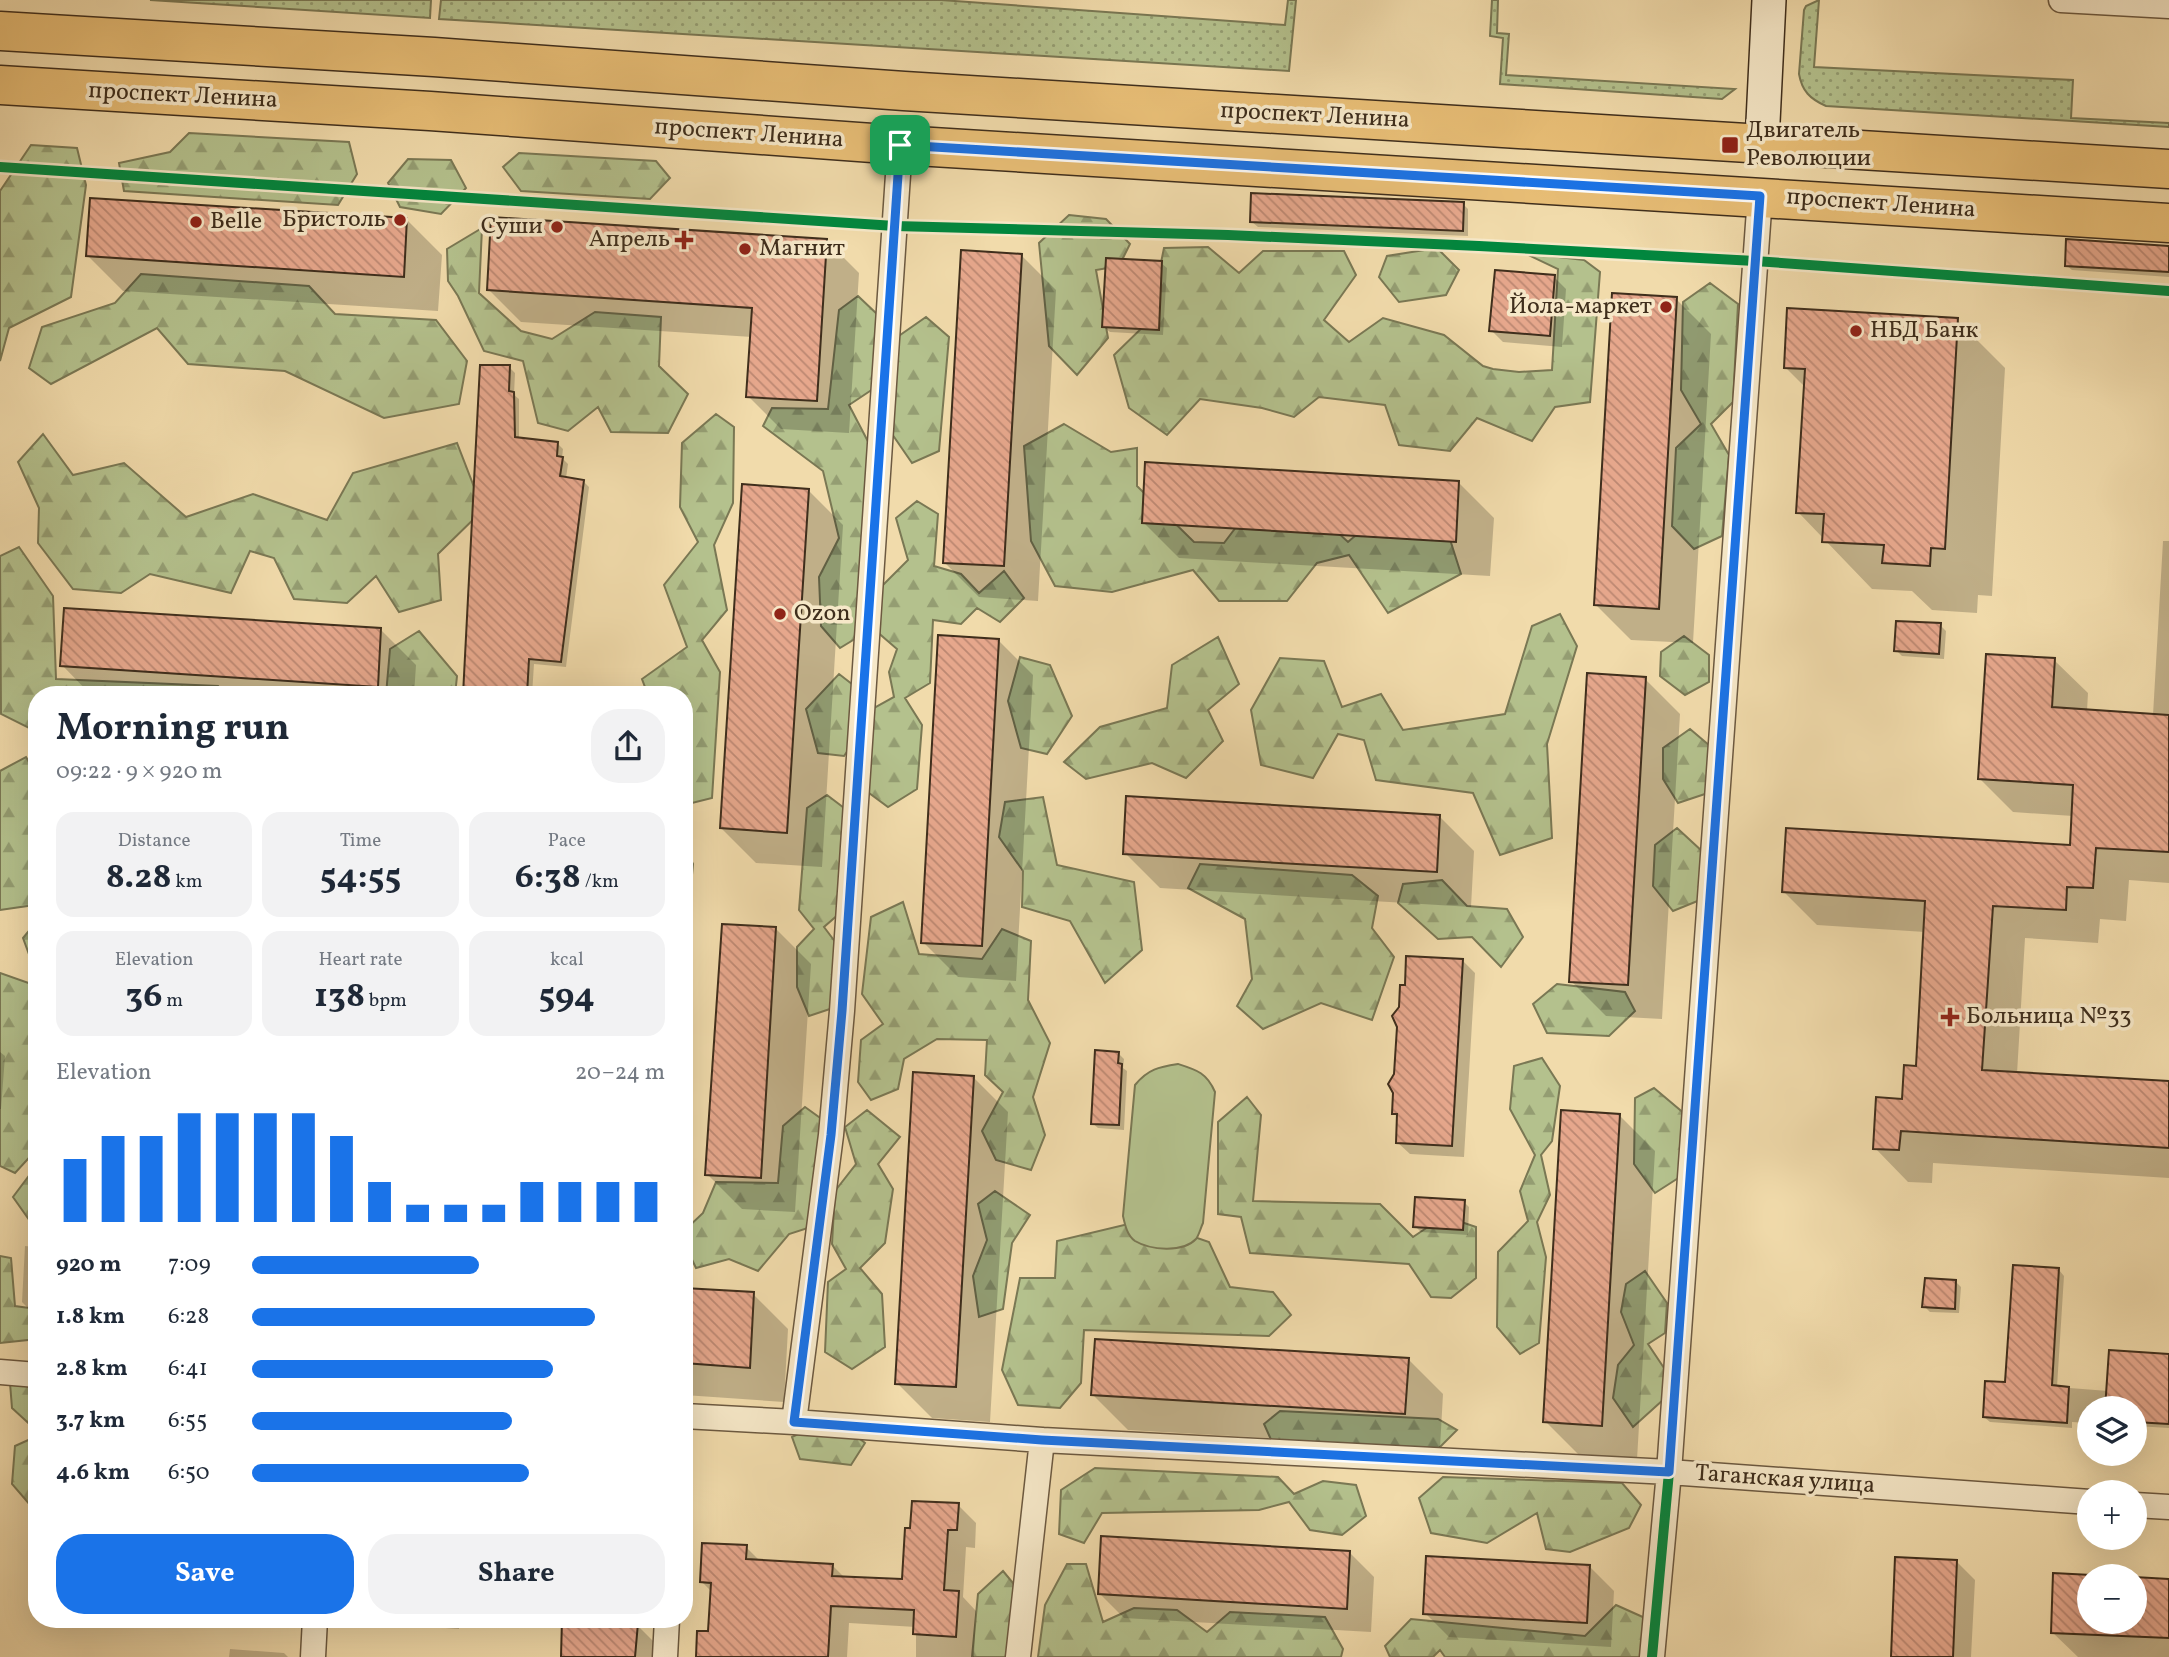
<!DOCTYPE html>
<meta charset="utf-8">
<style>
body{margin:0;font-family:Vollkorn,serif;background:#f2f2f3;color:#1f2937;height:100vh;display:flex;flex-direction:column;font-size:26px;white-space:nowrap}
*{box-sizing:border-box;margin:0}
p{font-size:23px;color:#747a83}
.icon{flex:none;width:38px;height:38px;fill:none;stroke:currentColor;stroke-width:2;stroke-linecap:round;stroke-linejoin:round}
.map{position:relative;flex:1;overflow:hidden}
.panel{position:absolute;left:28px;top:686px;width:665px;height:942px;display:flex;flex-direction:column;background:#fff;border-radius:28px;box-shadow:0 7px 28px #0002}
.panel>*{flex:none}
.tools{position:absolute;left:2077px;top:1396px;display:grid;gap:14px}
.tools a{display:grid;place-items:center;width:70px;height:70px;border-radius:50%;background:#fff;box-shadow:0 7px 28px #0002;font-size:35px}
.pin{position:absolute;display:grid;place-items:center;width:60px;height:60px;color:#fff;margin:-30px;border-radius:14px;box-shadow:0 4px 10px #0006}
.round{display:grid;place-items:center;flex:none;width:74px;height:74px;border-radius:28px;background:#f2f2f3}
.headline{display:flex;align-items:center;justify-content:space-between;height:119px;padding:0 28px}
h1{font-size:38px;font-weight:700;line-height:52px}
.metrics{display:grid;grid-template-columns:repeat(3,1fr);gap:10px;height:119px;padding:7px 28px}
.metrics div{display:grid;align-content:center;border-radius:18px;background:#f2f2f3;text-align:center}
.metrics b{font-size:35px;font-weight:700}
.metrics small{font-size:19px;font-weight:400}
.metrics p{font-size:19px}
.chart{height:196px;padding:14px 28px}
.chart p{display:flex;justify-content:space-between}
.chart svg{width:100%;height:126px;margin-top:7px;stroke:#1a73e8;stroke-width:6}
.button{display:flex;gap:14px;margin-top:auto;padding:14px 28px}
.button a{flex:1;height:80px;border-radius:28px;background:#1a73e8;color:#fff;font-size:28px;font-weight:700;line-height:80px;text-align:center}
.button a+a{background:#f2f2f3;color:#1f2937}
ul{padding:0 28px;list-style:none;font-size:23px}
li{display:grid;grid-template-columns:112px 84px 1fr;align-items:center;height:52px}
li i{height:18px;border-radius:9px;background:#1a73e8}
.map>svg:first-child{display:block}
</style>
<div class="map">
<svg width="2169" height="1657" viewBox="0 0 2169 1657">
<defs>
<pattern id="grass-dots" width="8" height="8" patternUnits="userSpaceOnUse" patternTransform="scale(1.75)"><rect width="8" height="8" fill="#b4c18d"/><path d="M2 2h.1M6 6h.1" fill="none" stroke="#949d72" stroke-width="1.8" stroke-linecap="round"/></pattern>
<pattern id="forest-firs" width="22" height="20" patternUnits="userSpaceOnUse" patternTransform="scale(1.75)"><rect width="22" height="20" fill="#b4c18d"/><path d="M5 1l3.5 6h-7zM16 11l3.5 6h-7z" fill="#949d72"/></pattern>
<pattern id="building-back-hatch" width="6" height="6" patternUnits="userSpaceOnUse" patternTransform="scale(1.75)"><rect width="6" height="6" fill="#e6a78c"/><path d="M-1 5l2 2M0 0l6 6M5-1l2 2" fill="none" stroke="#bc8872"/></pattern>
</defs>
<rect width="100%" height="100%" fill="#f1dbab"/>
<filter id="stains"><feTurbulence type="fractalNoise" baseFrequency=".00286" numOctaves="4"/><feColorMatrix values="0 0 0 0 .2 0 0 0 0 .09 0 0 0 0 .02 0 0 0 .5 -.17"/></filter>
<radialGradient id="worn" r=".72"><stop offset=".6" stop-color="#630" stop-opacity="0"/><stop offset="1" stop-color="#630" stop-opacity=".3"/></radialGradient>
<!-- grass -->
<path fill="url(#grass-dots)" stroke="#7a7854" stroke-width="2" d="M150 0H431L430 18Z
M441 0H941L1285 25 1288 0H1296L1289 71 439 19Z
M1492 0H1498L1497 33 1509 34 1506 75 1735 89 1722 99 1500 84 1503 38 1490 36Z
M1819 0 1814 67 2073 80 2071 118 2169 123V127L1826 106C1810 99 1802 91 1799 74L1804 10 1806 6Z"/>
<!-- forest -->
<path fill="url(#forest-firs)" stroke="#7a7854" stroke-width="2" d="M189 133 349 142 357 174 338 205 124 191 119 163 170 152Z
M31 145 77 148 86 185 71 297 9 328 0 361V191Z
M519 153 656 161 670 178 650 199 521 191 503 167Z
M408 159 451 160 466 188 441 214 400 207 388 183Z
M1069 215 1106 219 1130 244 1119 266 1096 270 1108 338 1077 375 1049 346 1039 243Z
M482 228 479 293 521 331 552 339 595 312 661 317 659 366 688 394 668 433 611 432 598 407 568 431 538 423 523 361 484 351 458 296 448 281 447 249Z
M1208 247 1239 273 1263 251H1344L1356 275 1324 320 1349 342 1383 318 1444 335 1483 366 1493 369 1519 372 1552 370 1558 269 1524 253 1584 260 1600 272 1590 402 1555 407 1532 441 1477 418 1450 451 1399 445 1385 405 1319 397 1294 417 1262 408 1200 399 1167 435 1129 408 1114 355 1149 321 1164 248Z
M1437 248 1459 270 1446 295 1399 302 1379 277 1387 256Z
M141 274 309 286 335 314 436 320 467 361 459 404 384 418 285 371 188 364 157 328 51 384 29 368 42 327 115 303Z
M1710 283 1738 304 1733 402 1711 424 1729 455 1722 536 1694 549 1672 526 1676 448 1701 424 1681 390 1683 302Z
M858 296 879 316 876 387 849 405 875 455 863 634 840 648 821 626 819 577 839 538 823 471 763 426 772 408 828 409 839 310Z
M926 317 949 337 939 451 912 463 890 431 893 340Z
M716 414 734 427 733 503 714 545 727 610 702 640 720 672 712 798 684 805V695H648L642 679 687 647 664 585 698 542 680 507 682 443Z
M1064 424 1111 452 1137 448V486L1194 542 1224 543 1246 514 1324 520 1348 542 1392 504 1440 508 1461 574 1388 613 1349 555 1317 563 1287 601H1219L1193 570 1112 592 1055 586 1031 541 1024 446Z
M43 434 73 475 124 463 186 517 253 494 327 520 353 473 457 443 483 510 438 554 441 600 399 612 376 576 347 603 294 599 274 558 250 551 231 593 150 574 121 593 73 589 38 543 39 508 18 462Z
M917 501 938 514 934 566 961 574 979 593 1004 571 1024 598 1000 622 977 608 961 624 933 620 930 683 905 698 922 725 917 789 888 807 865 790 872 709 894 697 889 672 897 649 875 630 880 588 908 560 896 518Z
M19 547 53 596 56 679 218 686 225 695H37V732L1 714 0 556Z
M1560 614 1577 646 1547 744 1552 838 1500 855 1473 793 1376 780 1364 740 1338 734 1313 778 1261 765 1251 710 1280 658 1324 661 1342 707 1381 694 1403 730 1505 714 1532 626Z
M419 631 457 676 455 695H386L390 649Z
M1684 636 1709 655V682L1685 695 1660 676 1661 652Z
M1218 637 1239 684 1208 710 1223 741 1186 778 1152 763 1086 779 1064 762 1100 727 1167 708 1172 665Z
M1020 657 1050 665 1072 716 1047 754 1021 748 1008 701Z
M839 674 857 688V737L844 756 818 753 806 709Z
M1690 729 1710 746 1711 792 1678 803 1663 779V748Z
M26 757 37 776V884L34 905 0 910V771Z
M827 795 848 811 840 913 824 927 839 947 830 1009 809 1016 797 987V947L814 929 799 910 807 808Z
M1043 797 1057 865 1134 882 1142 950 1105 983 1070 921 1022 907 1023 871 999 837 1005 802Z
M1677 828 1704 853 1700 900 1673 911 1653 886 1655 845Z
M684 846 693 864 684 962Z
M1200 864 1352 875 1378 896 1372 928 1394 957 1372 1020 1321 1003 1263 1029 1237 1006 1252 979 1245 919 1188 888Z
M1442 880 1467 906 1507 909 1523 937 1501 967 1472 937 1438 939 1398 903 1403 884Z
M903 902 919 954 982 959 1002 929 1031 941 1028 1000 1050 1043 1033 1097 1045 1135 1031 1170 996 1160 982 1131 1003 1092 985 1075 987 1040 937 1039 904 1059 898 1089 871 1100 858 1082 861 1040 883 1024 862 994 871 917Z
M37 921V969L34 968 23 938Z
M0 973 37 986V1149L15 1173 0 1166Z
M1557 984 1625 992 1635 1011 1609 1036 1547 1033 1533 1004Z
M1542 1058 1560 1086 1552 1141 1541 1155 1550 1195 1537 1222 1546 1257 1539 1343 1520 1354 1497 1327 1498 1252 1528 1221 1520 1191 1535 1155 1510 1109 1514 1066Z
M1654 1088 1686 1115 1683 1175 1655 1193 1634 1164 1635 1098Z
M1247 1097 1261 1115 1253 1201 1380 1204 1413 1237 1444 1216 1476 1227V1278L1451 1298 1431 1297 1409 1264 1250 1253 1241 1217 1218 1214V1122Z
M805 1107 823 1120 814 1226 789 1234 758 1271 729 1259 696 1268 684 1243V1231L703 1213 716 1182 778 1183 783 1126Z
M867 1110 900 1137 878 1164 893 1189 885 1243 860 1268 882 1294 885 1347 852 1369 825 1352 828 1282 846 1269 832 1244 835 1191 856 1164 845 1127Z
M37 1165V1221L32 1224 13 1197Z
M995 1191 1030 1215 1012 1243 1003 1309 979 1317 973 1276 987 1240 978 1204Z
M1145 1220 1209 1242 1230 1287 1273 1292 1291 1315 1269 1336 1084 1330 1081 1383 1060 1408 1018 1405 1002 1370 1020 1278H1055L1057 1241Z
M0 1256 11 1258 15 1306 37 1309V1339L0 1343Z
M1645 1271 1667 1303 1665 1333 1648 1344 1664 1368V1399L1633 1427 1613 1398 1618 1365 1634 1345 1621 1312 1626 1284Z
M37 1366V1431L12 1408 10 1383Z
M1280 1411 1438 1419 1457 1430 1436 1451 1273 1444 1264 1424Z
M812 1427 849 1430 865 1443 851 1465 800 1459 792 1437Z
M37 1436V1513L12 1484 15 1446Z
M1095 1468 1278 1477 1294 1494 1323 1481 1356 1485 1366 1516 1342 1535 1310 1530 1289 1502 1259 1510 1102 1513 1084 1543 1059 1534 1061 1490Z
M1443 1477 1622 1483 1641 1505 1629 1528 1570 1552 1546 1549 1537 1513 1487 1543 1431 1533 1419 1498Z
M1067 1564H1086L1103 1622 1134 1608 1177 1610 1207 1632 1230 1612 1325 1617 1343 1649 1341 1657H1038L1045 1605Z
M1003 1571 1018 1589 1012 1657H972L978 1594Z
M1616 1605 1645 1618 1646 1657H1445L1440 1650 1433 1657H1390L1385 1646 1411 1619 1585 1636Z"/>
<!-- pitch -->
<path fill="#b4c18d" stroke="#7a7854" stroke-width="2" d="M1178 1064C1197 1070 1207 1073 1215 1092L1203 1223C1201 1227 1199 1235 1196 1239 1183 1253 1150 1250 1135 1241 1127 1235 1125 1225 1123 1216L1135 1085C1148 1069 1159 1067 1178 1064Z"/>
<!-- shadow -->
<path fill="#0003" d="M1463 204 1468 209V236L1258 227 1252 222Z
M407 220 442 255 438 311 123 291 88 256Z
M827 241 859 273 849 433 781 429 748 396 752 337 521 322 489 290Z
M2169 247V277L2072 270 2066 265Z
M1021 255 1056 290 1038 601 979 597 944 562Z
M1161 263 1167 268 1163 335 1110 332 1104 327Z
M1554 277 1566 289 1562 347 1503 342 1491 330Z
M1676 299 1711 334 1693 643 1631 640 1596 605Z
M1957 320 2005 368 1992 596 1978 595 1977 613 1932 610 1912 591 1872 589 1798 512 1805 387 1785 367Z
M509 367 515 373 514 395 519 399V439L557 443 563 449 562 458 568 464 566 478 583 481 589 487 566 667 534 664 532 695H465Z
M1459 483 1494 518 1490 576 1179 558 1144 523Z
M808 490 843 525 822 867 756 863 721 828Z
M2163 541H2169V883L2129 880 2126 921 2100 919 2098 943 2025 938 2017 1074 2169 1083V1178L1933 1163 1932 1183 1908 1182 1875 1148 1904 1101 1917 1067 1925 932 1817 925 1784 892 2071 847 2073 816 2013 812 1980 779 2054 660 2088 693 2087 711 2153 715Z
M1940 625 1946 631 1944 659 1902 656 1896 650Z
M381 630 416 665 414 695H91L62 665Z
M998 640 1033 675 1016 981 958 977 923 942Z
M1645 679 1680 714 1662 1019 1606 1016 1571 981Z
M1439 816 1474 851 1471 907 1160 888 1125 853Z
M776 929 811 964 795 1212 742 1209 707 1174Z
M1463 961 1475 973 1464 1157 1410 1154 1397 1142 1399 1118 1394 1113 1396 1075Z
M0 1052 5 1056 1 1109H0Z
M1118 1053 1124 1059 1123 1068 1127 1071 1124 1130 1098 1128 1092 1123Z
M973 1077 1008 1112 990 1422 932 1418 897 1383Z
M1620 1116 1655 1151 1637 1460 1580 1456 1545 1421Z
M1464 1202 1469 1207 1468 1235 1421 1232 1415 1226Z
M25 1246 37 1247V1317L22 1302Z
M2059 1270 2064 1276 2057 1387 2108 1391 2169 1356V1428L2135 1426V1409H2090V1423L2072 1422V1428L1990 1422 1984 1417 2007 1384Z
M1956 1282 1961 1287 1959 1313 1930 1312 1924 1306Z
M684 1289 753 1294 788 1329 784 1402 684 1395Z
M1408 1359 1443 1394 1440 1448 1128 1430 1093 1395Z
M958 1505 976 1523 975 1548 966 1547 963 1597 976 1611 974 1657H916V1627L849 1623 847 1657H698L710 1633 712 1592 702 1582 746 1547 760 1561 832 1565 845 1578 903 1581 912 1530Z
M1350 1553 1374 1577 1371 1632 1124 1618 1100 1594Z
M1956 1561 1975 1580 1971 1657H1893Z
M1590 1567 1614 1591 1611 1647 1449 1637 1425 1613Z
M2090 1577V1622H2135V1579L2169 1580V1657H2078L2052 1632Z
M384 1619H459V1629L390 1624Z
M564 1619H633L632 1625H637L653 1641 652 1657H563Z
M230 1649 284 1653 288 1657H229Z"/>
<!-- building -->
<path fill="url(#building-back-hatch)" stroke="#3f2e1c" stroke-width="2" d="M1251 193 1464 202 1463 231 1250 222Z
M90 198 407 218 404 277 86 256Z
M491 217 827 239 817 401 746 397 752 308 487 290Z
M2066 239 2169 246V272L2065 266Z
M961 250 1022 254 1004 566 943 563Z
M1106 258 1162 261 1159 330 1102 327Z
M1495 270 1555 275 1550 336 1489 331Z
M1612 293 1677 297 1659 609 1594 605Z
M1787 308 1958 318 1945 549 1931 548 1930 566 1882 563 1884 545 1822 542 1824 514 1796 513 1805 369 1784 368Z
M480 365H510L509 391 514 392 515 437 558 442 557 456 563 457 560 476 584 480 561 662 529 659 527 695H463Z
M1145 462 1459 481 1456 542 1142 523Z
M742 484 809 489 787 833 720 828Z
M64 608 381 628 378 687 60 666Z
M1896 621 1941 623 1939 654 1894 651Z
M938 635 999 639 982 946 921 943Z
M1986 654 2055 658 2052 707 2169 715V852L2096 848 2093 888 2067 887 2066 910 1993 906 1982 1070 2169 1081V1148L1901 1131 1899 1150 1873 1149 1876 1097 1902 1099 1904 1065 1916 1066 1925 901 1782 892 1786 828 2070 845 2073 785 1978 779Z
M1587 673 1646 677 1628 985 1569 982Z
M1126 796 1440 815 1437 872 1123 854Z
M722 924 776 927 761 1178 705 1175Z
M1406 956 1463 959 1452 1146 1396 1143 1397 1114H1392L1393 1093 1388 1084 1394 1074 1397 1027 1392 1016 1399 1007 1400 985H1405Z
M1095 1050 1119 1052 1118 1063 1122 1064 1119 1125 1091 1124Z
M913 1072 974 1076 956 1387 895 1384Z
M1561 1110 1620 1114 1602 1426 1543 1422Z
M1415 1197 1465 1200 1463 1230 1413 1227Z
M2013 1265 2059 1268 2052 1385 2069 1387 2067 1423 1983 1417 1985 1381 2005 1382Z
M1925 1278 1956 1280 1955 1309 1922 1307Z
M684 1288 754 1292 750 1368 684 1363Z
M1095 1339 1409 1358 1405 1414 1091 1395Z
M2109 1350 2169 1354V1424L2135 1422V1409H2105Z
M912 1501 959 1503 957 1530H948L944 1590 959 1591 956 1637 913 1634 914 1610 831 1606 828 1657H696L697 1631H708L711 1583 700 1582 702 1543 747 1545 746 1559 833 1564 832 1576 902 1579 905 1528H910Z
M1101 1536 1350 1551 1347 1609 1098 1594Z
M1426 1556 1590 1565 1587 1623 1423 1614Z
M1895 1557 1957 1560 1953 1657H1891Z
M2053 1573 2130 1577H2090V1622H2135V1577L2169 1579V1638L2051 1633Z
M562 1619H617L616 1623H638L635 1657H561Z"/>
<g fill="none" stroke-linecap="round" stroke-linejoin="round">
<defs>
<path id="street" d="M2061 0 2169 6
M0 1372 37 1375
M684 1416 794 1422 1042 1440 1669 1472 2090 1502
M794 1422 831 1135 842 1011 900 145
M2135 1505 2169 1507
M313 1657 315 1619
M665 1657 667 1619
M1018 1657 1042 1440
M1652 1657 1669 1472 1760 196"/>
<path id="secondary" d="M1762 142 1769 0"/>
<path id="primary" d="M0 31 434 57 904 91 2169 169
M0 85 430 111 900 145 2169 223"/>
</defs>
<!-- street casing -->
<use href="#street" stroke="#6c5940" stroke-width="27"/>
<!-- secondary casing -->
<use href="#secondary" stroke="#3f2e1c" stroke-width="36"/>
<!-- primary casing -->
<use href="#primary" stroke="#3f2e1c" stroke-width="41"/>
<!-- street -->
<use href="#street" stroke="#f6e8c8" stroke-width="24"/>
<!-- secondary -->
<use href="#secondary" stroke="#f6e8c8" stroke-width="33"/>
<!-- primary -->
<use href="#primary" stroke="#e8be76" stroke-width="38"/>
<defs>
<path id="cycleway" d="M0 167 895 226 1228 235 1479 246 1755 261 2169 291
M1652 1657 1669 1472 1760 196"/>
</defs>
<!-- cycleway casing -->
<use href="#cycleway" stroke="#f6e8c8" stroke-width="15"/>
<!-- cycleway -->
<use href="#cycleway" stroke="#00873e" stroke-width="10"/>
</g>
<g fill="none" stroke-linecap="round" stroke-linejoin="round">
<defs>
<path id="route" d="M900 145 1760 196 1669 1472 1042 1440 794 1422 831 1135 842 1011Z"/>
</defs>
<!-- route casing -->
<use href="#route" stroke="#fff" stroke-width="14"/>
<!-- route -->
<use href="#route" stroke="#1a73e8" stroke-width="9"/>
</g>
<!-- markers -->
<g fill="#8f2418" stroke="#f6e8c8" stroke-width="2.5">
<rect x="1721" y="136" width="18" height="18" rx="3.5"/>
<circle cx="400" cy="220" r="7"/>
<circle cx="196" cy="222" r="7"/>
<circle cx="557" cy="227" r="7"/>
<path d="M680.5 229.5h7v7h7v7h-7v7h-7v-7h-7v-7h7z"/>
<circle cx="745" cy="249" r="7"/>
<circle cx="1666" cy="307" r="7"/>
<circle cx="1856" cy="331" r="7"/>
<circle cx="780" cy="614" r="7"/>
<path d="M1946.5 1006.5h7v7h7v7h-7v7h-7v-7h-7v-7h7z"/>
</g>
<g text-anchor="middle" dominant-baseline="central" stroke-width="7" stroke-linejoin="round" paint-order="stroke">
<!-- street labels -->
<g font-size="24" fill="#3f2e1c" stroke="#f6e8c8">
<text transform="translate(183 96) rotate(3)">проспект Ленина</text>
<text transform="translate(1315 116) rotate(3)">проспект Ленина</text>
<text transform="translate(749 134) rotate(4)">проспект Ленина</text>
<text transform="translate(1881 204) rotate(4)">проспект Ленина</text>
<text transform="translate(1785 1480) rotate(4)">Таганская улица</text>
</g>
<!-- poi labels -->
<g font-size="24" fill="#3f2e1c" stroke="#f6e8c8" text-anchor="start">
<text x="1746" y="131">Двигатель<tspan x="1746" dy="28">Революции</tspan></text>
<text x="386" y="220" text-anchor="end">Бристоль</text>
<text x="210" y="222">Belle</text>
<text x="543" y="227" text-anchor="end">Суши</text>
<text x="670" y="240" text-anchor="end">Апрель</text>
<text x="759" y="249">Магнит</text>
<text x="1652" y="307" text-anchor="end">Йола-маркет</text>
<text x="1870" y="331">НБД Банк</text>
<text x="794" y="614">Ozon</text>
<text x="1966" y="1017">Больница №33</text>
</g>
</g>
<rect width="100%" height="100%" filter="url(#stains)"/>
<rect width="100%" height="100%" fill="url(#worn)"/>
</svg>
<div class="tools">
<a><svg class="icon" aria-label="layers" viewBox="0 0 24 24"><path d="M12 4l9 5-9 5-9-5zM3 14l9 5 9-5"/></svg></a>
<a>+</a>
<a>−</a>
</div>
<div class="pin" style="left:900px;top:145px;background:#1e9e55"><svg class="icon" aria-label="arrive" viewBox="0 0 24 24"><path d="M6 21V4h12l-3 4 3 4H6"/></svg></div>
<section class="panel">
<div class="headline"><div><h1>Morning run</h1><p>09:22 · 9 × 920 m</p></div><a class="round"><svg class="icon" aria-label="share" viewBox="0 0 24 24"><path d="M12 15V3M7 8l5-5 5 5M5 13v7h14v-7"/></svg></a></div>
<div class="metrics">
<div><p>Distance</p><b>8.28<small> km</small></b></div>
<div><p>Time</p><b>54:55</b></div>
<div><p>Pace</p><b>6:38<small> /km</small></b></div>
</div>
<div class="metrics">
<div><p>Elevation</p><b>36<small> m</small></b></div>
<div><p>Heart rate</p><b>138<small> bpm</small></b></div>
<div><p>kcal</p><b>594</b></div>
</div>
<div class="chart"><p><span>Elevation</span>20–24 m</p>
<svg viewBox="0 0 160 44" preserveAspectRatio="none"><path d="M5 44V22M15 44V14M25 44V14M35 44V6M45 44V6M55 44V6M65 44V6M75 44V14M85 44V30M95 44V38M105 44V38M115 44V38M125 44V30M135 44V30M145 44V30M155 44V30"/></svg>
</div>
<ul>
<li><b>920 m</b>7:09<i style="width:55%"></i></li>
<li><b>1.8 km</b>6:28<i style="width:83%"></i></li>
<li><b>2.8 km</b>6:41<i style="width:73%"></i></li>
<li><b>3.7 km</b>6:55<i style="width:63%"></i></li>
<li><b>4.6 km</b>6:50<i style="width:67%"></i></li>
</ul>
<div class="button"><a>Save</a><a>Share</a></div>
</section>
</div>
